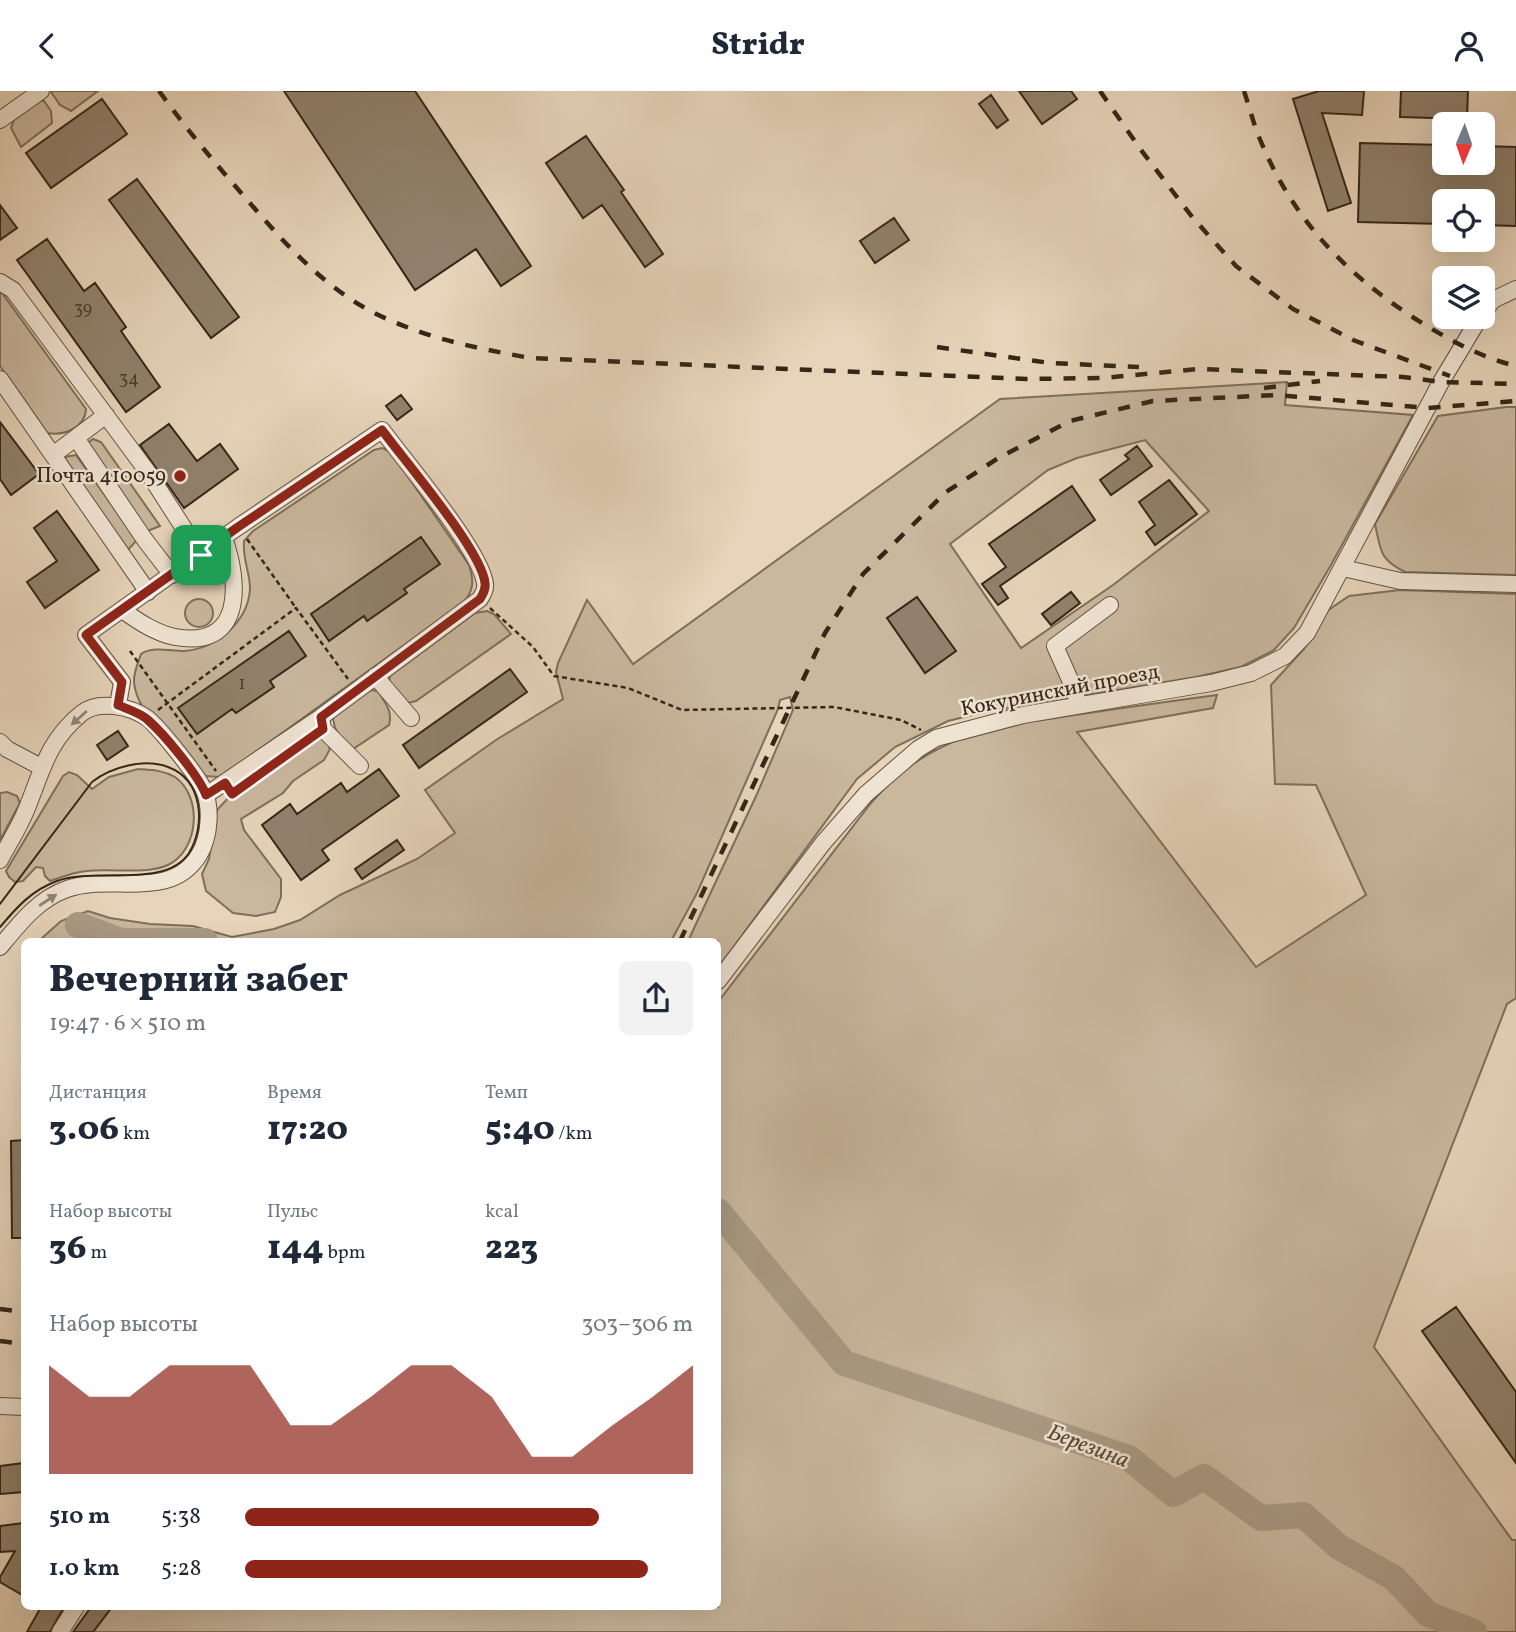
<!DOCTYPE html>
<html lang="ru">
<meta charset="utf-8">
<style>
body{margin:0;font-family:Vollkorn,serif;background:#f2f2f3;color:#1f2937;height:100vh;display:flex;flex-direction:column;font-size:26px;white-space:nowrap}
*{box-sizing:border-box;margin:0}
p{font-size:23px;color:#747a83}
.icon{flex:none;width:38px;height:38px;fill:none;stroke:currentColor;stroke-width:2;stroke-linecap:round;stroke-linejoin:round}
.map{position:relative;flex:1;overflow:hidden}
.details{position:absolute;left:21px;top:847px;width:700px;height:672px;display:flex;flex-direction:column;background:#fff;border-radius:10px;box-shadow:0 7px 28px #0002}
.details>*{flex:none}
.needle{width:46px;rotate:182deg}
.tools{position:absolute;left:1432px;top:21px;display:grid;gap:14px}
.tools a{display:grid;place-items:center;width:63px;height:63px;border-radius:10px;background:#fff;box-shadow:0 7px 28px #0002;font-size:35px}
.pin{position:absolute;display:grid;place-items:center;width:60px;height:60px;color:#fff;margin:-30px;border-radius:14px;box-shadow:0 4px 10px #0006}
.round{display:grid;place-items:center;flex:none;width:74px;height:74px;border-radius:10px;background:#f2f2f3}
.overview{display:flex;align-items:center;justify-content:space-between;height:119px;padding:0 28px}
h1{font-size:38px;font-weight:800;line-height:52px}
.metrics{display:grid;grid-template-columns:repeat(3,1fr);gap:10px;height:119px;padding:7px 28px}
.metrics div{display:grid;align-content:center}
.metrics b{font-size:35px;font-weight:800}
.metrics small{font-size:19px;font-weight:400}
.metrics p{font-size:19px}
.chart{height:196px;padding:14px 28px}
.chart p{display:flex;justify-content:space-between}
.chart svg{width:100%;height:126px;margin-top:7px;fill:#8f2418;opacity:.7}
ul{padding:0 28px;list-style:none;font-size:23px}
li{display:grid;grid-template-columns:112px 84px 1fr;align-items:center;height:52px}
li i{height:18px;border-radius:9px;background:#8f2418}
header{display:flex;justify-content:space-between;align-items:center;height:91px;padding:0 28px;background:#fff;font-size:32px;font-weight:800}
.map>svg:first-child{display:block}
</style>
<header><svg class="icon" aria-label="back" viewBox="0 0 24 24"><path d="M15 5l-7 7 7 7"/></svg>Stridr<svg class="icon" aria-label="person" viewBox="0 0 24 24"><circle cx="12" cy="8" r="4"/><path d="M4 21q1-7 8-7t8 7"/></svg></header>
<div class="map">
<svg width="1516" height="1541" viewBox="0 0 1516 1541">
<rect width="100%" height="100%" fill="#e7d4ba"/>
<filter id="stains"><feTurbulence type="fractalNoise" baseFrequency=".00286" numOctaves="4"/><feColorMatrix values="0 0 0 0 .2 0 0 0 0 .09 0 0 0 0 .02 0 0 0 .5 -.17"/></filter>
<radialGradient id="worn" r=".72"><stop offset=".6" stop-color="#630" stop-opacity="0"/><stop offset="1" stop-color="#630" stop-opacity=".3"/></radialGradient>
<!-- green -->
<path fill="#c9b79e" stroke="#7e6f5b" stroke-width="2" fill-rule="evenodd" d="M53 0H98L71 20 60 14 51 1Z
M40 10H44L51 20 52 32 21 56 11 37 14 29Z
M0 199 86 318C85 337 64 345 47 342L0 275Z
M1287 291 1285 314 1413 324 1331 474 1294 537 1274 559 1241 576 1196 586 985 621 948 630 895 656 857 688 718 877V850H688L757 703 793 619 790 606 780 609 778 618 697 802 671 850H52L42 847 61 830 88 820 110 827 150 833 193 835 232 846 274 838 300 829 340 804 417 768 455 742 425 699 496 649 563 608 556 581 558 572 587 509 633 573 1000 308ZM1145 349 1209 420 1113 494 1021 557 950 453 1048 379 1077 367Z
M1506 316H1516V484L1405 481C1379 468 1381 460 1375 433L1438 325Z
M93 348 101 351 160 435 145 441 89 361V351Z
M382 357 391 361 469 474C474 489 474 499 464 511L228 681 219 686 206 685C184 662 135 624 134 590 134 580 138 572 141 563 153 555 170 560 184 560 216 558 248 531 250 498 250 481 242 467 244 450L253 440 374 359Z
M76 364 137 449 127 460 63 371 65 366Z
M1400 499 1516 503V907L1507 913 1374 1256 1512 1449H1516V1541H93L112 1516H718V911L871 712C891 689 914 669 942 656 978 637 1022 632 1062 626 1114 618 1165 611 1217 604L1213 617 1077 641 1256 876 1366 804 1316 694 1275 693 1271 594 1304 558 1327 520 1349 505Z
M185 522a14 14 0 1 1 28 0a14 14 0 1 1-28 0Z
M487 520 494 523 511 543 416 610 408 612 389 591 390 585 475 522Z
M370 599 378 600C385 612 393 620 389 634L350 660 335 637 333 628 336 622Z
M314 641 324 642 330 658 324 669 293 690 283 702 241 728 244 739 281 788V806L275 821 256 825 233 822 206 800 202 783 209 768 217 719 246 688 304 645Z
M138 678C151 679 163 679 175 686 203 706 199 759 168 774 147 784 110 777 87 780 74 781 62 786 50 790L45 785 43 777 36 776 23 790 15 791 9 786 6 780 63 685 69 681 77 684 92 698 109 686Z
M7 701 17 705 20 712 0 749V702Z"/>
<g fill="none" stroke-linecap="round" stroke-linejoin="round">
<!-- river -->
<path stroke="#aa9983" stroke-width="26" d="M78 834 121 850H205
M718 1120 844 1272 1129 1367 1173 1403 1204 1386 1261 1427 1303 1424 1339 1456 1394 1487 1428 1523 1474 1541"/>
</g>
<!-- building -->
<path fill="#91816c" stroke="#342718" stroke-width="2" d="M284 0H415L531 175 501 195 476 158 415 199Z
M1019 0H1071L1077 8 1042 33Z
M1319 0H1364L1362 24 1322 22 1351 112 1328 120 1293 8Z
M1401 0H1468L1467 28 1400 26Z
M991 4 1008 29 997 37 979 13Z
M102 8 127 43 51 97 26 62Z
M586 45 624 99 621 101 663 163 645 176 602 114 583 127 546 72Z
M1360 52 1444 54V72H1482V55L1516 56V135L1482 134V110H1444V133L1358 131Z
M137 88 239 226 211 247 109 109Z
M0 114 17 137 0 149Z
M894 127 909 149 875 172 860 150Z
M47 148 84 200 95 192 126 236 121 240 160 296 126 321 17 169Z
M401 304 412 318 397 329 386 315Z
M0 331 39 383 11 404 0 388Z
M169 333 197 370 220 353 238 378 184 417 140 354Z
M1137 355 1152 375 1111 404 1100 389 1129 368 1125 364Z
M1169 389 1197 423 1155 454 1146 441 1155 434 1139 411Z
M1072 395 1095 429 1000 495 1008 507 998 514 982 493 1006 476 989 453Z
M57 420 99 479 45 517 27 491 57 470 34 437Z
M421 446 440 473 404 498 407 502 367 530 364 525 329 550 311 523Z
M1071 501 1080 512 1051 534 1042 523Z
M917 506 956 560 925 582 887 527Z
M289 540 306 565 270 590 274 596 236 622 232 618 197 643 178 617Z
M510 578 527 601 419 677 403 654Z
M118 640 128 655 107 669 97 654Z
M379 678 399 705 322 759 329 769 301 789 262 734 290 713 297 723 341 692 347 701Z
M397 749 404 759 362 788 355 778Z
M24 1049V1147H12L11 1050Z
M1456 1216 1516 1301V1372L1422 1240Z
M24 1372V1401L0 1403V1375Z
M24 1432V1505L0 1491V1486L15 1460 0 1461V1435Z
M41 1516H64L50 1541H27Z
M91 1516H112L93 1541H73Z"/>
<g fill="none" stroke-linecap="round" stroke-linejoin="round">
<defs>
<path id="minor" d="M0 29 41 0
M0 191 13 199 147 380 201 464
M1482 223 1493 209 1516 198
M0 288 148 501
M76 347 145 449 172 484
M53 364 106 324
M1343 477 1400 490 1516 493
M122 519C138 530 155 542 175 546 244 559 240 491 224 447
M375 585 411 627
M118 614 122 591 86 544 238 436 382 339C404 369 482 461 485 493 486 498 483 503 480 508L321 626 206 704
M1078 614 1075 600 1055 555 1110 514
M321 626 323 638 360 675
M0 651 7 658 41 676
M0 769C9 752 20 735 27 717 42 680 48 649 82 622 98 609 130 615 147 627 158 635 197 684 203 697 212 715 210 746 199 764 170 811 111 782 67 798 38 808 19 833 0 856
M718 890 823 752 866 703 918 658 936 647 1023 624 1211 592 1251 582 1285 565 1307 542 1441 291 1480 226
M0 1315 24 1316
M60 1541 76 1516"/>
</defs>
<!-- minor casing -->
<use href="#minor" stroke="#615240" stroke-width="18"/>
<!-- path -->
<path stroke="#342718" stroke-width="2.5" stroke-dasharray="5 3.5" stroke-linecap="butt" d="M247 448 296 517
M490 517 533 556 554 585 628 597 682 619 834 616 901 629 921 639
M130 560 216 680
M158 619 296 517 348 588"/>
<!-- minor -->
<use href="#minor" stroke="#efe3d2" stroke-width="16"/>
<!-- tram -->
<path stroke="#342718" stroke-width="2" d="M0 813 92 691C111 676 144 667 168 676 203 689 206 734 189 762 166 798 94 776 57 790 32 799 17 816 0 836"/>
<!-- rail -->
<path stroke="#342718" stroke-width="4.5" stroke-dasharray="12 12" stroke-linecap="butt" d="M159 0C185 36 213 70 243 104 285 153 330 205 392 230 438 250 482 258 530 267L1026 288 1103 287 1198 278 1403 286 1441 291 1516 293
M1100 0 1141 59 1193 127 1236 175 1293 218 1353 249 1450 285
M1244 0C1249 15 1253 31 1259 46 1292 127 1342 180 1414 227 1446 247 1479 266 1516 275
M937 256 1050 272 1139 276
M1264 297 1320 290
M680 850 825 542 863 483 946 401 1000 366 1070 330 1153 310 1276 304 1428 317 1516 310
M0 1218 24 1221
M0 1250 24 1253"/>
</g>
<!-- one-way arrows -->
<defs><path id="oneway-solid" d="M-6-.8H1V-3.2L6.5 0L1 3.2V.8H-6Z" transform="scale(1.75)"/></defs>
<g fill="#928575">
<use href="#oneway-solid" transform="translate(79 627) rotate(138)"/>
<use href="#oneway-solid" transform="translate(48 809) rotate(-33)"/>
</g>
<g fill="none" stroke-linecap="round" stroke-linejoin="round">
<defs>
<path id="route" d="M382 339C404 369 482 460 485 492 486 498 483 503 480 508L321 626 323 638 232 703 225 692 206 704C199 685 164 643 148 629 141 622 127 618 118 614L122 591 86 544 238 436Z"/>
</defs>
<!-- route casing -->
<use href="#route" stroke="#fff" stroke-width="14"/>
<!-- route -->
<use href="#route" stroke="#8f2418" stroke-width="9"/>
</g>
<!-- markers -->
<circle fill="#8f2418" stroke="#efe3d2" stroke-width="2.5" cx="180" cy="385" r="7"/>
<g text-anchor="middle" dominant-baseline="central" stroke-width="5" stroke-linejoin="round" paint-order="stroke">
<!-- number labels -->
<g font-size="18" fill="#4b3e2d">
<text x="83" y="218">39</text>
<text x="129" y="288">34</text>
<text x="242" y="593">1</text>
</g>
<!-- poi labels -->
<g font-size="21" fill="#342718" stroke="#efe3d2" text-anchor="end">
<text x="166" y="385">Почта 410059</text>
</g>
<!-- street labels -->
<g font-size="21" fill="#342718" stroke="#efe3d2">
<text transform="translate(1060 600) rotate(-11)">Кокуринский проезд</text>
</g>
<!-- water labels -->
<g font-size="23" font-style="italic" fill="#574938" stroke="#efe3d2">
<text transform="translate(1088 1356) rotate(21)">Березина</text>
</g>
</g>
<rect width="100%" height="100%" filter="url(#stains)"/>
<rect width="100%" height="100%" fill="url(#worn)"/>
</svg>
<div class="tools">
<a><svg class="needle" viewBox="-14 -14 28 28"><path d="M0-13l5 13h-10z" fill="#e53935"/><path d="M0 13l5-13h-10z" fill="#747a83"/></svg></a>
<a><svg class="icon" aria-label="locate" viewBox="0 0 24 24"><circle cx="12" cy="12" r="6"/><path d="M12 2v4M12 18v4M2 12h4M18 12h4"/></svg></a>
<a><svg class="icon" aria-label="layers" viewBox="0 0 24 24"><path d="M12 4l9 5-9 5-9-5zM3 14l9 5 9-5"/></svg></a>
</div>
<div class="pin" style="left:201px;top:464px;background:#1e9e55"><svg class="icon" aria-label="arrive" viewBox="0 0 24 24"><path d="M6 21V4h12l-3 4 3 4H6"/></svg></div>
<section class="details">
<div class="overview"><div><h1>Вечерний забег</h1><p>19:47 · 6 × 510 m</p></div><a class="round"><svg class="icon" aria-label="share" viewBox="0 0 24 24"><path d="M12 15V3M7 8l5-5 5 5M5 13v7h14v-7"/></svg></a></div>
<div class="metrics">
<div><p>Дистанция</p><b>3.06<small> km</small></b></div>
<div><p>Время</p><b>17:20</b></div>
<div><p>Темп</p><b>5:40<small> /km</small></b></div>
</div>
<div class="metrics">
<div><p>Набор высоты</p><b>36<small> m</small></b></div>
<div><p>Пульс</p><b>144<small> bpm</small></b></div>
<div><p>kcal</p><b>223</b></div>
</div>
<div class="chart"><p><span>Набор высоты</span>303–306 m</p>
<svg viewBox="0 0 160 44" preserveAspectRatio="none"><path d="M0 44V6L10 17L20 17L30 6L40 6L50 6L60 27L70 27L80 17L90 6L100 6L110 17L120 38L130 38L140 27L150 17L160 6V44z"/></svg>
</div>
<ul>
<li><b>510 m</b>5:38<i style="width:79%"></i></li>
<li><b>1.0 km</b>5:28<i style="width:90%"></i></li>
</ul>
</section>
</div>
